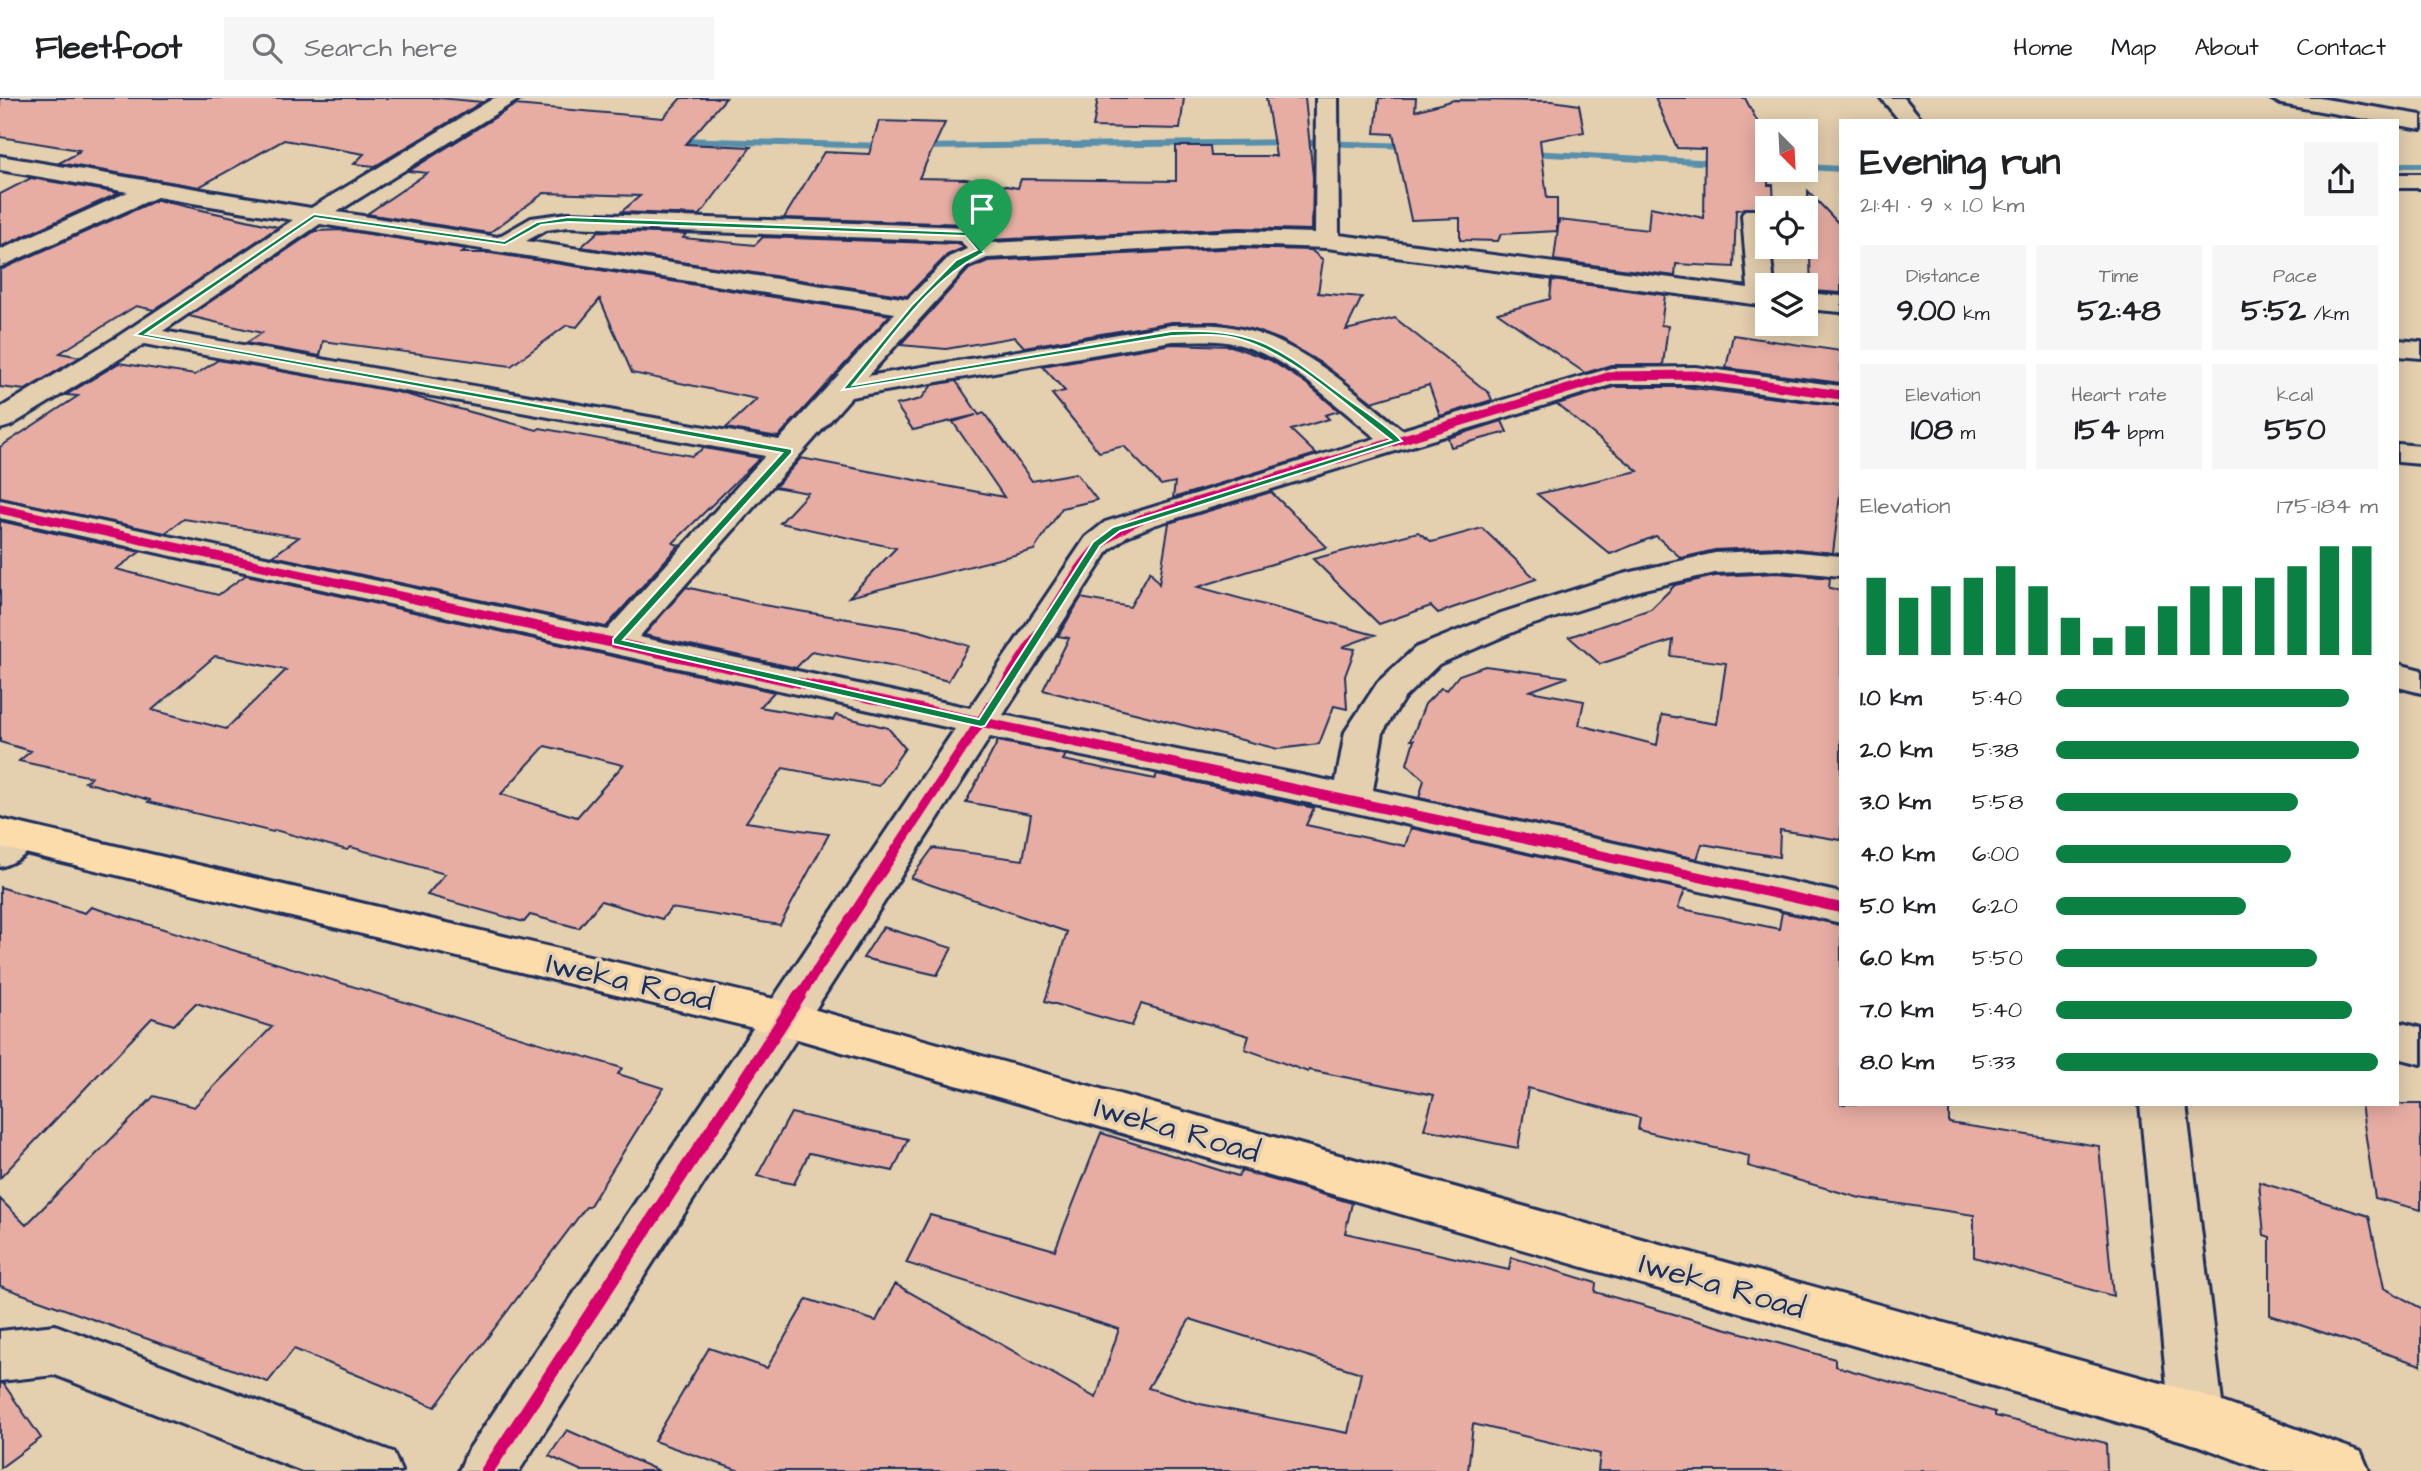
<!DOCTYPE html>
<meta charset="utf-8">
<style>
body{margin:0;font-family:"Architects Daughter",sans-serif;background:#f6f6f6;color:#202124;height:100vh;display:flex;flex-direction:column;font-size:26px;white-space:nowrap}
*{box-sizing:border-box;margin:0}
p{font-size:23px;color:#757577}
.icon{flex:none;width:38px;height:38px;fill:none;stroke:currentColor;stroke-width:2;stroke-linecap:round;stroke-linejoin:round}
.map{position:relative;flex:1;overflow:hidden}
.details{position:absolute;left:1839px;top:21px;width:560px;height:987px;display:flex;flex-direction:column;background:#fff;border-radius:0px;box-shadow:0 4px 18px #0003}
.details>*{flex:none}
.needle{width:46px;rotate:156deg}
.controls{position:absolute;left:1755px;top:21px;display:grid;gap:14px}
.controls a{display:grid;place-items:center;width:63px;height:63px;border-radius:0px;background:#fff;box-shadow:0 4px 18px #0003;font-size:35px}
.pin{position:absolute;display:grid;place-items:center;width:60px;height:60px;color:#fff;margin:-72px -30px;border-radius:50% 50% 50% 0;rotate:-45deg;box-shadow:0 0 7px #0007}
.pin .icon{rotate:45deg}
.round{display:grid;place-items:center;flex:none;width:74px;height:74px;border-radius:0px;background:#f6f6f6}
.overview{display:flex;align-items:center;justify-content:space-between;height:119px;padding:0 21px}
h1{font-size:38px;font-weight:700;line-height:52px}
.figures{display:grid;grid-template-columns:repeat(3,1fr);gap:10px;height:119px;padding:7px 21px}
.figures div{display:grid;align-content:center;border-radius:0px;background:#f6f6f6;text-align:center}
.figures b{font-size:30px;font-weight:700}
.figures small{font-size:19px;font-weight:400}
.figures p{font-size:19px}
.chart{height:196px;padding:14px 21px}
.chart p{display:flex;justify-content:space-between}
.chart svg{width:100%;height:126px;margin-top:7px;stroke:#0b8043;stroke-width:6}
ul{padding:0 21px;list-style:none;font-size:23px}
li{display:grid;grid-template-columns:112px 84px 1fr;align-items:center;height:52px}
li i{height:18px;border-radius:9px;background:#0b8043}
header{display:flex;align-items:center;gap:42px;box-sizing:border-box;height:98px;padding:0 35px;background:#fff;border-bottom:2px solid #e0e0e0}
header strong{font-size:33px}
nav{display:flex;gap:38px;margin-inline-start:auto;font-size:24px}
.search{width:490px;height:63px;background:#f6f6f6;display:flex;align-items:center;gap:18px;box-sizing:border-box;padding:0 24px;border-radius:0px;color:#757577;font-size:26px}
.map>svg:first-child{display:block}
</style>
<header>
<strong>Fleetfoot</strong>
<div class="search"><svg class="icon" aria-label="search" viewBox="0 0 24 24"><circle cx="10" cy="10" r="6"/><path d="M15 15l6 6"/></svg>Search here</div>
<nav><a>Home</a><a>Map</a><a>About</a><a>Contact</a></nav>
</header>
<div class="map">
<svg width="2421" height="1373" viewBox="0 0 2421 1373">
<rect width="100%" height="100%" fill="#e4cfae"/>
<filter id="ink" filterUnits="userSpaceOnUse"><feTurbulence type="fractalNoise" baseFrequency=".0143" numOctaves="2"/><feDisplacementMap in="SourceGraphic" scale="14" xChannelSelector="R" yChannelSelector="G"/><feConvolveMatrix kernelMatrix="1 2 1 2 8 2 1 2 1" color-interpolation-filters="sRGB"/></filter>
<g filter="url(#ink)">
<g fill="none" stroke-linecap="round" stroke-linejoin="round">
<!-- stream -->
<path stroke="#588fab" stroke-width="6" d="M677 42 885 48
M922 49 1291 44 1409 48
M1530 55 1717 65
M2398 67H2421
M1806 69 1841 71"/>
</g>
<!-- building -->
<path fill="#e7ada3" stroke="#1b2f5e" stroke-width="2" fill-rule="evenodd" d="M0 0H439L482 4 375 68 354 66 364 56 284 42 199 89 59 65 80 54H75L79 52 0 39Z
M681 0H726L686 46 751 49 700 117 621 114 640 98 544 95 489 135 367 116 427 75 409 73 515 7 663 20Z
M1098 0H1184L1180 31 1093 29Z
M1266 0H1305L1313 79 1312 132 1239 130 990 142 979 129 968 126 784 120 824 54 869 56 879 23 945 25 919 80 966 81 1018 90 1021 81 1176 83V48H1210L1211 58H1276Z
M1379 0H1416L1415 13 1454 2 1552 3 1579 7 1584 34 1540 42 1547 100H1557V133L1501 136 1498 143 1460 142V120L1411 122 1393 36 1375 35Z
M1655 0H1745L1768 44V87H1773L1774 110H1768V114L1763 109 1736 112 1734 169 1676 166 1675 178 1554 162 1559 122 1648 132 1650 109 1704 120 1705 51 1677 50Z
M31 80 119 95 0 149V96Z
M1808 93 1841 128V195L1811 193Z
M157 102 278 129 154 212 136 208 60 255 80 259 25 292 0 289V172Z
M343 132 466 151 461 155H490L890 217 778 339 726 330 757 301 632 275 600 201 577 229 567 227 511 268 323 243 320 258 246 245 262 235 189 218 315 133Z
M599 133 686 136 683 140 755 147 763 139 960 146 963 150 947 157 907 198 581 149Z
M1239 150 1311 152 1323 162 1318 195 1362 199 1346 232 1395 220 1489 295 1492 302 1440 318 1429 287 1372 304 1324 267 1281 242 1257 233 1217 224H1172L1024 249 1015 239 946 251 900 247 969 171 988 163Z
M1552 182 1665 197 1661 227 1668 228 1663 267H1611L1585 275 1498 215 1550 201Z
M1733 237 1841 253V285L1726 270Z
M1172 246 1231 248 1270 262 1307 286 1339 313 1325 317 1329 321 1291 332 1316 356 1173 400 1175 384 1161 387 1124 348 1099 354 1052 296 1065 293 1042 268Z
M218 262 397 294 537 332 540 330 692 358 704 350 760 360 673 445 679 447 606 529 273 458 299 439 184 421 165 435 0 400V349L78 298 66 297 119 265 195 277Z
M956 283 979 317 984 315 1032 383 1076 375 1097 402 1062 410 1034 452 849 499 896 450 780 425 808 395 775 389 801 360 1004 399 953 324 976 317 913 332 896 307 921 301 932 287Z
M1614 289H1685L1841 308V389L1833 455 1778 449 1715 452 1681 460 1656 438 1610 456 1537 396 1638 373 1557 306Z
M1502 323 1507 334 1451 349 1448 340Z
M1271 394 1327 449 1198 489 1375 537 1342 549 1355 551 1345 578 1347 611 1334 608 1319 646 1278 651 1043 592 1069 540 1058 538 1081 500 1130 509 1150 473 1159 486 1169 425Z
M0 423 140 454 116 471 218 497 246 477 774 594 760 609 833 622 836 617 888 630 905 650 879 688 783 670 746 724 829 736 780 827 671 810 662 821 601 803 579 830 530 817 524 824 427 797 445 776 351 749 347 752 275 732 273 734 148 704 150 702 85 684 91 679 19 663 31 653 0 644ZM215 558 286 572 226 631 152 612ZM545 648 623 667 577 719 501 696Z
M1482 430 1536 481 1438 515 1431 508 1379 526 1313 461 1418 434 1432 444Z
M1778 475 1830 480 1829 490 1841 492V742L1780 732 1779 759 1702 746 1697 761 1419 700 1424 682 1407 666 1414 642H1411L1425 606 1441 590 1447 592 1459 577 1485 568 1568 579 1530 593 1584 603 1579 627 1657 647 1662 617 1717 626 1726 565 1671 558 1673 542 1600 566 1569 539 1651 511 1675 487 1715 478Z
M686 489 763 507 920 533 969 548 948 583 895 569 812 553 796 570 644 537Z
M998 643 1066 657 1063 662 1155 681 1157 676 1314 710 1306 727 1405 748 1411 730 1685 792 1678 810 1779 831 1782 814 1841 827V1006H1949V1025L2099 1048 2113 1198 1974 1159V1117L1860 1100 1748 1068 1749 1058 1638 1032 1640 1020 1528 990 1518 1050 1424 1031 1434 997 1309 972 1308 974 1245 951 1249 938 1141 906 1132 928 1045 903 1067 834 911 780 933 750 1023 762 1031 716 966 704Z
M0 789 85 815 91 809 622 970 618 976 663 990 589 1109H586L435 1309 294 1251 268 1284 0 1188V1101L26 1127 154 998 194 1009 272 929 196 905 174 927 152 920 0 1080Z
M883 829 952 850 937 877 863 860Z
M2361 1006H2421V1112L2375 1100Z
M791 1015 826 1023 908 1041 893 1073 809 1055 794 1086 757 1078Z
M1101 1035 1238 1078 1242 1073 1352 1105 1345 1135 1509 1172 1511 1159 1596 1185 1595 1194 1835 1261V1268L1995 1314V1318L2106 1345 2107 1373H1598L1600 1356 1473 1326 1468 1373H740L654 1343 709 1250 767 1270 807 1201 876 1223 895 1186 1096 1300 1119 1231 906 1165 930 1117 1055 1152ZM1190 1221 1361 1275 1348 1335 1200 1306 1148 1290Z
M2259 1084 2369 1118 2384 1190 2421 1210V1267L2270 1217V1139L2264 1137Z
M3 1285 41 1340 0 1370V1286Z
M567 1332 659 1373H582L549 1358Z"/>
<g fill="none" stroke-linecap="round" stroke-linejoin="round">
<defs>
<path id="minor" d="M494 0H521L337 114 498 139 531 120 568 115 968 129 977 131 989 145 1239 133 1315 135 1316 0H1338L1339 137 1748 190 1742 117 1745 112H1763L1766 117 1774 187H1768V208L1327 150 1239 147 987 160 967 169 868 278 1172 227C1192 227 1212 225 1232 229 1299 241 1351 291 1402 332L1611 270 1695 269 1841 288V306L1695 286H1614L1154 427 1127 438 1109 452 1003 617 1336 684 1345 634 1378 584 1415 550 1501 515 1623 476 1715 455 1778 452 1841 458V478L1778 472 1715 475 1644 491 1525 529 1439 566 1404 600 1383 634 1373 692 1841 795V825L1352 714 990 639 519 1373H459L467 1354 955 631 0 420V402L607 532 765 358 144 246 10 328 0 331V310L114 241 293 122 157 99 0 169V152L128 94 0 72V58L311 110ZM320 126 895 215 779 342 163 233ZM568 129 961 143 967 151 949 159 908 201 526 143 546 132ZM1172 243C1192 243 1212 241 1232 245 1287 257 1333 306 1376 340L1105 424 1086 439 970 610 639 539 851 299Z
M1881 0H1904L1923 23H1900Z
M2270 0H2319L2421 17V31L2398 27V23H2376L2281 6Z
M2398 76H2421V90H2398Z
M1806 195 1841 198V214L1806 211Z
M2398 242 2421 244V260L2398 258Z
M2398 346 2421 348V366L2398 364Z
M2398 566 2421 572V595L2398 589Z
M19 726 33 730 39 740C30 755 17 764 0 769V734Z
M2398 924 2421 930V966L2398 960Z
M2140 1006H2186L2224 1321 2216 1340 2197 1347 2178 1340 2170 1321Z
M55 1227 393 1354 401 1373H302L55 1277 0 1283V1233Z"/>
<path id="major" d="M0 721 787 904 2197 1295 2361 1354 2369 1373H2267L2197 1347 787 938 0 749Z"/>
</defs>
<!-- minor casing -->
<use href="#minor" stroke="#1b2f5e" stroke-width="6"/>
<!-- major casing -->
<use href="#major" stroke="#1b2f5e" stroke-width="6"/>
<!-- minor -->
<use href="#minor" fill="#e4cfae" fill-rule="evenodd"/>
<!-- major -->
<use href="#major" fill="#fddcac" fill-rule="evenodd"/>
<defs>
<path id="cycleway-far2" d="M0 411 524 525
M1045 525C1076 478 1088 443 1143 420L1611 278 1695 277 1841 297"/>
<path id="cycleway-far1" d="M516 524C958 620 1400 712 1841 810
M799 899 1046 524"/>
<path id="cycleway" d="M487 1373 800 897"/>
</defs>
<!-- cycleway-far2 casing -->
<use href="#cycleway-far2" stroke="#e4cfae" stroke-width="12"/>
<!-- cycleway-far1 casing -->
<use href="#cycleway-far1" stroke="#e4cfae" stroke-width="15"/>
<!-- cycleway casing -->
<use href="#cycleway" stroke="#e4cfae" stroke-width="18"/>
<!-- cycleway-far2 -->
<use href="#cycleway-far2" stroke="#d6006c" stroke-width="9"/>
<!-- cycleway-far1 -->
<use href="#cycleway-far1" stroke="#d6006c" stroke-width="10"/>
<!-- cycleway -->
<use href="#cycleway" stroke="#d6006c" stroke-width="13"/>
</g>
</g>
<!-- route -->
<path fill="#0b8043" stroke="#fff" stroke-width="2" fill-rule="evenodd" d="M314 116 504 143 537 124 568 119 968 134 984 155C930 180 891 242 853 287L1172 233C1259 231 1275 247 1342 297 1362 312 1385 325 1402 343L1120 433 1100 448 985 628 981 629 613 546V541L782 355 135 237ZM315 120 505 147 541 127 568 124 965 138 977 152 956 162 911 208 842 292 1172 238C1195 237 1220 235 1242 242 1295 258 1347 309 1391 342L1113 429 1093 444 979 621 623 542 792 355V351L146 236Z"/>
<g text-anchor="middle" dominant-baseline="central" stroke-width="7" stroke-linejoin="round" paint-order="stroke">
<!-- near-street labels -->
<g font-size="32" fill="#1b2f5e" stroke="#e4cfae">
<text transform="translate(630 884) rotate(13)">Iweka Road</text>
<text transform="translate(1177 1032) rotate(16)">Iweka Road</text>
<text transform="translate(1722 1188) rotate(16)">Iweka Road</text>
</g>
</g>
</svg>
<div class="controls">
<a><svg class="needle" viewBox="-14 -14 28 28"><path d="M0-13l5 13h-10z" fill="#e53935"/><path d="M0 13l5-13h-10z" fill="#757577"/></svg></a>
<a><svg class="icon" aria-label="locate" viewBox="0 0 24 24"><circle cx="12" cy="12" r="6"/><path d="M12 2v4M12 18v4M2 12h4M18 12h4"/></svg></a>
<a><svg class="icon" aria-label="layers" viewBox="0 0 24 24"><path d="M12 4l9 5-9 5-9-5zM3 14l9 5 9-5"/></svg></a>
</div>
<div class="pin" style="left:982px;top:153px;background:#1e9e55"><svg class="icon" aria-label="arrive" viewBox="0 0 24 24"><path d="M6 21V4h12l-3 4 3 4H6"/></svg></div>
<section class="details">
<div class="overview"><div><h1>Evening run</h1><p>21:41 · 9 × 1.0 km</p></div><a class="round"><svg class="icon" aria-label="share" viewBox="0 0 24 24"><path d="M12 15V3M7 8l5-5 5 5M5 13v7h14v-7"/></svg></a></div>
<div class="figures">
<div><p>Distance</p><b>9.00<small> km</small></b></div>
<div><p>Time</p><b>52:48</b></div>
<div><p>Pace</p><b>5:52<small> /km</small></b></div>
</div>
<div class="figures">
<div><p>Elevation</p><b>108<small> m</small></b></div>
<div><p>Heart rate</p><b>154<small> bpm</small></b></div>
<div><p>kcal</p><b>550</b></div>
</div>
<div class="chart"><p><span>Elevation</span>175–184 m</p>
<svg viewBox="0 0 160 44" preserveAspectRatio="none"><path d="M5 44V17M15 44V24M25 44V20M35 44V17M45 44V13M55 44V20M65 44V31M75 44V38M85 44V34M95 44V27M105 44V20M115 44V20M125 44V17M135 44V13M145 44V6M155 44V6"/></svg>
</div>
<ul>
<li><b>1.0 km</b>5:40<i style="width:91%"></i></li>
<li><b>2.0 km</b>5:38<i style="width:94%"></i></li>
<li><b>3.0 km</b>5:58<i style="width:75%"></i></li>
<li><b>4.0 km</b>6:00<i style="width:73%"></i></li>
<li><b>5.0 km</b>6:20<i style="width:59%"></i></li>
<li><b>6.0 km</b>5:50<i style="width:81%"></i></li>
<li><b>7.0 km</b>5:40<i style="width:92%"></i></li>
<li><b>8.0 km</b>5:33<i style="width:100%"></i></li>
</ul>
</section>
</div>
